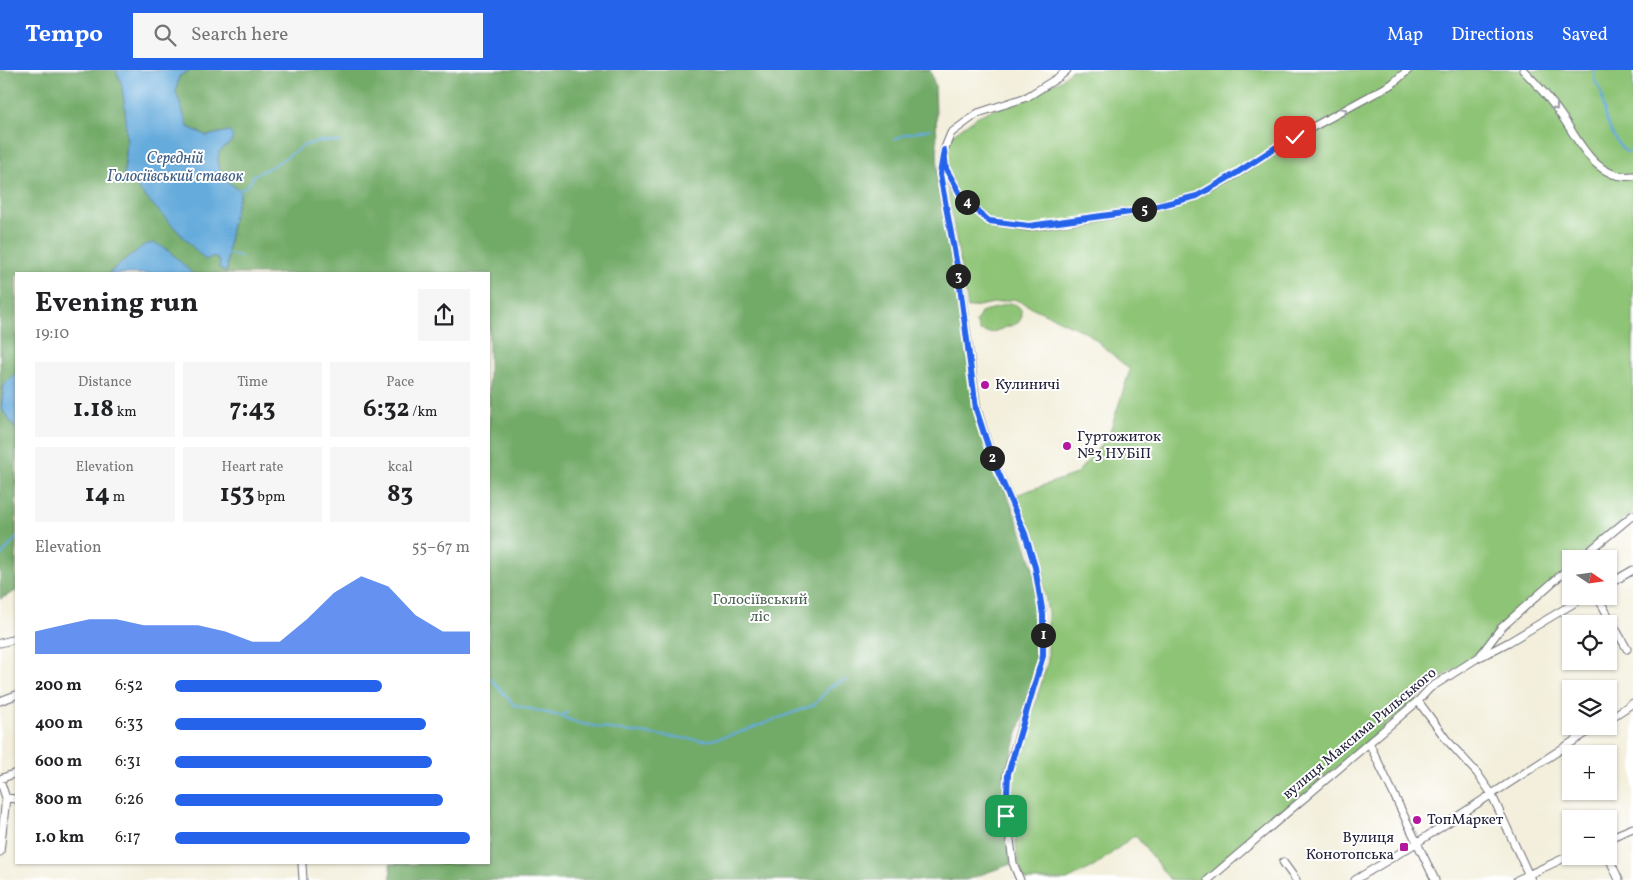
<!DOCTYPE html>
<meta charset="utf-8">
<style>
body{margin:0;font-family:Vollkorn,serif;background:#f6f6f6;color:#202124;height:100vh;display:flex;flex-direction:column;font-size:19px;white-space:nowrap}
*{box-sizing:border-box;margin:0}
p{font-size:16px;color:#757577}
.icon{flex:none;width:28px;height:28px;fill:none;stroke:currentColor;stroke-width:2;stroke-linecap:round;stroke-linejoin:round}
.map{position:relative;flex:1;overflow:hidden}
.sheet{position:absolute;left:15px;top:202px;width:475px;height:592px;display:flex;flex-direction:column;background:#fff;border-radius:0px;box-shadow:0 1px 4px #0004}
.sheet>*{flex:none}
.needle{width:32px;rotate:103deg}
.tools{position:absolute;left:1562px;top:480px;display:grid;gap:10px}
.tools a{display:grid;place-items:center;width:55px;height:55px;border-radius:0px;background:#fff;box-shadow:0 1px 4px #0004;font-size:25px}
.pin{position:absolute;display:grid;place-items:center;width:42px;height:42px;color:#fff;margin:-21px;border-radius:10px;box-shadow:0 2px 8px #0006}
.km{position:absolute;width:25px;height:25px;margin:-12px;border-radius:50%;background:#222;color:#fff;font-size:14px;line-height:25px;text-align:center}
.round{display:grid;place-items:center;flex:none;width:52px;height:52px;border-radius:0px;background:#f6f6f6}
.headline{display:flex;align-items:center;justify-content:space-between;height:85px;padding:0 20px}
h1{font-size:28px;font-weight:700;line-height:38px}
.stats{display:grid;grid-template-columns:repeat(3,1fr);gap:8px;height:85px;padding:5px 20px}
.stats div{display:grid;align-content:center;border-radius:0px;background:#f6f6f6;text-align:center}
.stats b{font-size:25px;font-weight:700}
.stats small{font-size:14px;font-weight:400}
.stats p{font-size:14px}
.chart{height:140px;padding:10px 20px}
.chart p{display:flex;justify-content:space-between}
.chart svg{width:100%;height:90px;margin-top:5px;fill:#2563eb;opacity:.7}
ul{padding:0 20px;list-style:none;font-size:16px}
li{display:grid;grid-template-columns:80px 60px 1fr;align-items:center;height:38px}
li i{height:12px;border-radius:6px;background:#2563eb}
header{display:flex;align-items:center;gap:30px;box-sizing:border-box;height:70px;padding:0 25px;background:#2563eb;color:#fff}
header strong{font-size:24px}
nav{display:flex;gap:28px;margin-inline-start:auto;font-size:18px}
.search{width:350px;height:45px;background:#f6f6f6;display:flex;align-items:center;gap:12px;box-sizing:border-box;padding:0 18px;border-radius:0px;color:#757577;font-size:19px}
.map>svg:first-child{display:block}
</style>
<header>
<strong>Tempo</strong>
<div class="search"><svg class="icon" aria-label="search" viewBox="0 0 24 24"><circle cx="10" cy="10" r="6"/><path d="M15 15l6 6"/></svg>Search here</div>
<nav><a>Map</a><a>Directions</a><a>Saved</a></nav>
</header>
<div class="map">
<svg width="1633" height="810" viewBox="0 0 1633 810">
<rect width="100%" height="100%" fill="#fff"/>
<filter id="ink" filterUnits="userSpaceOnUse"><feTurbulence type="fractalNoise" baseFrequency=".02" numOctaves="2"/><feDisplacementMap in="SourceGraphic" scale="10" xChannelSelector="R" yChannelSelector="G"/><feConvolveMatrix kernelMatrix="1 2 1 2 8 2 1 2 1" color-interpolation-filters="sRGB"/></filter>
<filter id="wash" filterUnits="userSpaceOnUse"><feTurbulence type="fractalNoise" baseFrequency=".0096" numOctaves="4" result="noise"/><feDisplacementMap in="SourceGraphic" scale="20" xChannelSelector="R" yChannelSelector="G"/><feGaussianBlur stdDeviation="1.12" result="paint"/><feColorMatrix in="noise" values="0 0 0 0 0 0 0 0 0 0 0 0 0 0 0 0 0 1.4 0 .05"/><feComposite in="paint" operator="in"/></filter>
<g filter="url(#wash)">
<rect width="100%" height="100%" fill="#f3efdc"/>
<!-- green -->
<path fill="#8ec476" stroke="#587358" d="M1071 0H1633V442L1577 489H1571V494L1483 579 1427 618 1416 630 1203 810H1170L1135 765 1095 796 1067 810H1025L1018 792 1013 746V705L1048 591V543L1040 495 1029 461 1013 426 1076 404 1108 367 1130 300 1089 264 1014 229 968 238 943 94 952 65 978 46 1061 10Z
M1009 233C1021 234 1026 244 1018 253L990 263 980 261 976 252 981 243Z"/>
<!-- forest -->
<path fill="#72aa67" stroke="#4a6651" d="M0 0H116L121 12 125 38 127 73 124 104 205 189 213 186 220 191 227 202C227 173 232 147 241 121 225 111 215 103 218 82L231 72 229 61 207 66 188 57 176 22 179 6 191 0H930L935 15 938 105 961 240 974 340 1023 465 1033 497 1040 545 1041 586 1006 703 1011 794 966 810H391L390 794H489V204H193L167 179 126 188 108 204H16V303L5 315 1 338 16 359V521L0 529Z"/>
<!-- water -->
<path fill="#65abdc" stroke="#44668c" d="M116 0H191L179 6 176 22 188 57 207 66 229 61 233 67 231 72 219 82C215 102 225 111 241 121 232 148 227 174 227 202L219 198 220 191 214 186 205 190 124 104 127 73 125 38 121 12Z
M154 173C169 178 181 193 193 204H108L144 175Z
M16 303V359L1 338 4 315Z"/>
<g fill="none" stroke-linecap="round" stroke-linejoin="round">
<!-- stream -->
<path stroke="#65abdc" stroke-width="2" d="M1593 0 1595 11 1601 21 1606 49 1612 63 1620 76 1626 82 1633 80
M894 70 903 65 930 59
M237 120C248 118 250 114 254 105L269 98 305 75 320 71 340 72
M226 183 241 187
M0 487 16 468
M489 607 514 635 560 646 578 653 615 660 699 670H711L738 663 814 635 831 616 845 610
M560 646 567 643"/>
</g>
</g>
<g filter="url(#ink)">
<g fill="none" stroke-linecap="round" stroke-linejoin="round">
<defs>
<path id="minor" d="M1067 0 1059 7 1027 27 978 43 951 63 944 80 946 99 963 129 989 151 1029 157 1138 141 1197 126 1235 105 1278 76 1392 14 1408 0
M1523 0C1538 15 1551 30 1563 48 1580 72 1596 111 1633 106
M944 80 940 105 958 201 977 339 992 388 1025 464 1035 497 1043 545V586L1007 704V746L1013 793 1020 810
M1580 489 1633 445
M1609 514 1633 500
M1597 526 1627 579
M0 573 16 569
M1482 586 1509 572 1586 526
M0 631 16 625
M1418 631 1446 669 1477 703 1491 723 1531 810
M1609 649 1633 633
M1369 673 1435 810
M0 709 16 703
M0 710 6 728 0 782
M6 728 16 729
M1609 768 1633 758
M1608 786 1619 810
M1283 792 1296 810
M302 794 303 810
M1208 810 1418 631 1430 618 1479 587 1501 558 1571 496
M1355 810 1418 772 1597 656
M1517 810 1571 785"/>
</defs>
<!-- minor casing -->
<use href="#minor" stroke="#6b6a73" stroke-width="9"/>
<!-- minor -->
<use href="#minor" stroke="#fff" stroke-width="7"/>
</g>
<!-- one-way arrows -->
<defs><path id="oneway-chevron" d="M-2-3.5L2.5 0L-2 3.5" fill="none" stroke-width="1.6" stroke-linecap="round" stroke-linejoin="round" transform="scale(1.25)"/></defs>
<g stroke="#9c9ca7">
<use href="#oneway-chevron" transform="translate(1555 37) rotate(53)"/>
<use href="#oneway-chevron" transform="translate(1344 41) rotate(-29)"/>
</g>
</g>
<g fill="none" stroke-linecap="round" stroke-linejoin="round" filter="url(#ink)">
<defs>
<path id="route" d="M1006 746 1008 704 1043 586V545L1035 497 1025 464 992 388 976 339 958 201 940 104 944 80 946 99 963 129 989 151 1029 156 1138 141 1197 126 1235 104 1278 76 1295 67"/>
</defs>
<!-- route casing -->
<use href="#route" stroke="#fff" stroke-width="10"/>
<!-- route -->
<use href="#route" stroke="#2563eb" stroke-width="6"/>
</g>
<!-- markers -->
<g fill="#b5179e" stroke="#fff" stroke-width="2">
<circle cx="985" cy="315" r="5"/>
<circle cx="1067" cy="376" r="5"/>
<circle cx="1417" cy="750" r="5"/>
<rect x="1399" y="772" width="10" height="10" rx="2.5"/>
</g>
<g text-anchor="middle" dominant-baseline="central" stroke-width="4" stroke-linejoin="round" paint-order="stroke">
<!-- poi labels -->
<g font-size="15" fill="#22223b" stroke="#fff" text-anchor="start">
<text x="995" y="315">Кулиничі</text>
<text x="1077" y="367">Гуртожиток<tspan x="1077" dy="17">№3 НУБіП</tspan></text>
<text x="1427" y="750">ТопМаркет</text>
<text x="1394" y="768" text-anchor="end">Вулиця<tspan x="1394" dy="17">Конотопська</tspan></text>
</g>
<!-- park labels -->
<g font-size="15" fill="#4d6353" stroke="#fff">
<text x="760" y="530">Голосіївський<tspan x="760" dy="17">ліс</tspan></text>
</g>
<!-- street labels -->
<g font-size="15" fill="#22223b" stroke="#fff">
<text transform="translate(1360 664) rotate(-40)">вулиця Максима Рильського</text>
</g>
<!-- water labels -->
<g font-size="16" font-style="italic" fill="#406083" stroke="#fff">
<text x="175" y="89">Середній<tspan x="175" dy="18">Голосіївський ставок</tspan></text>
</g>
</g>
</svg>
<div class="tools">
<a><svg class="needle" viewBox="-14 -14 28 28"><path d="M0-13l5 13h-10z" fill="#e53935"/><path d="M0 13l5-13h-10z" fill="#757577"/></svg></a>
<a><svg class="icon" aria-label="locate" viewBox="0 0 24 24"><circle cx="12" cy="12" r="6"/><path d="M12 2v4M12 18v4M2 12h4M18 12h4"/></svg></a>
<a><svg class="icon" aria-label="layers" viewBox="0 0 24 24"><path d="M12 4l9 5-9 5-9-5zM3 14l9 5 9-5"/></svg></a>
<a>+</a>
<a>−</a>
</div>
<div class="pin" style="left:1006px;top:746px;background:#1e9e55"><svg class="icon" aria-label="arrive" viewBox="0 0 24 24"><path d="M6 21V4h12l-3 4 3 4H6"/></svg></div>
<div class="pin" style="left:1295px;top:67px;background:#d93025"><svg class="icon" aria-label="check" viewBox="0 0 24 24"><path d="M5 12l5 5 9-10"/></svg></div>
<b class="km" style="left:1043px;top:565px">1</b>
<b class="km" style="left:992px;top:388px">2</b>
<b class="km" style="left:958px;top:206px">3</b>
<b class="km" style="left:967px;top:132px">4</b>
<b class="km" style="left:1144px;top:139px">5</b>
<section class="sheet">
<div class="headline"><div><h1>Evening run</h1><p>19:10</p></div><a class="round"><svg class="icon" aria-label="share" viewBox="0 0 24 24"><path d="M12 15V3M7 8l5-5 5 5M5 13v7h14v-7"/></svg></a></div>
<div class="stats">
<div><p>Distance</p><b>1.18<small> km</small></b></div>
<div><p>Time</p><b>7:43</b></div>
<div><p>Pace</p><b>6:32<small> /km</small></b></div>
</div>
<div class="stats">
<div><p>Elevation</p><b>14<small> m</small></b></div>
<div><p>Heart rate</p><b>153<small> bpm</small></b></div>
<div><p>kcal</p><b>83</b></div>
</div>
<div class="chart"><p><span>Elevation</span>55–67 m</p>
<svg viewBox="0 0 160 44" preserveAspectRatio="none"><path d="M0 44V33L10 30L20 27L30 27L40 30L50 30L60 30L70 33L80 38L90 38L100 27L110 14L120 6L130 11L140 25L150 33L160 33V44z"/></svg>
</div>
<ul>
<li><b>200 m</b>6:52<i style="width:70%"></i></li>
<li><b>400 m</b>6:33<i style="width:85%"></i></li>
<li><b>600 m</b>6:31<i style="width:87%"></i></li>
<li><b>800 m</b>6:26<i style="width:91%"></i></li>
<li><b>1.0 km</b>6:17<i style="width:100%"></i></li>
</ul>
</section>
</div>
